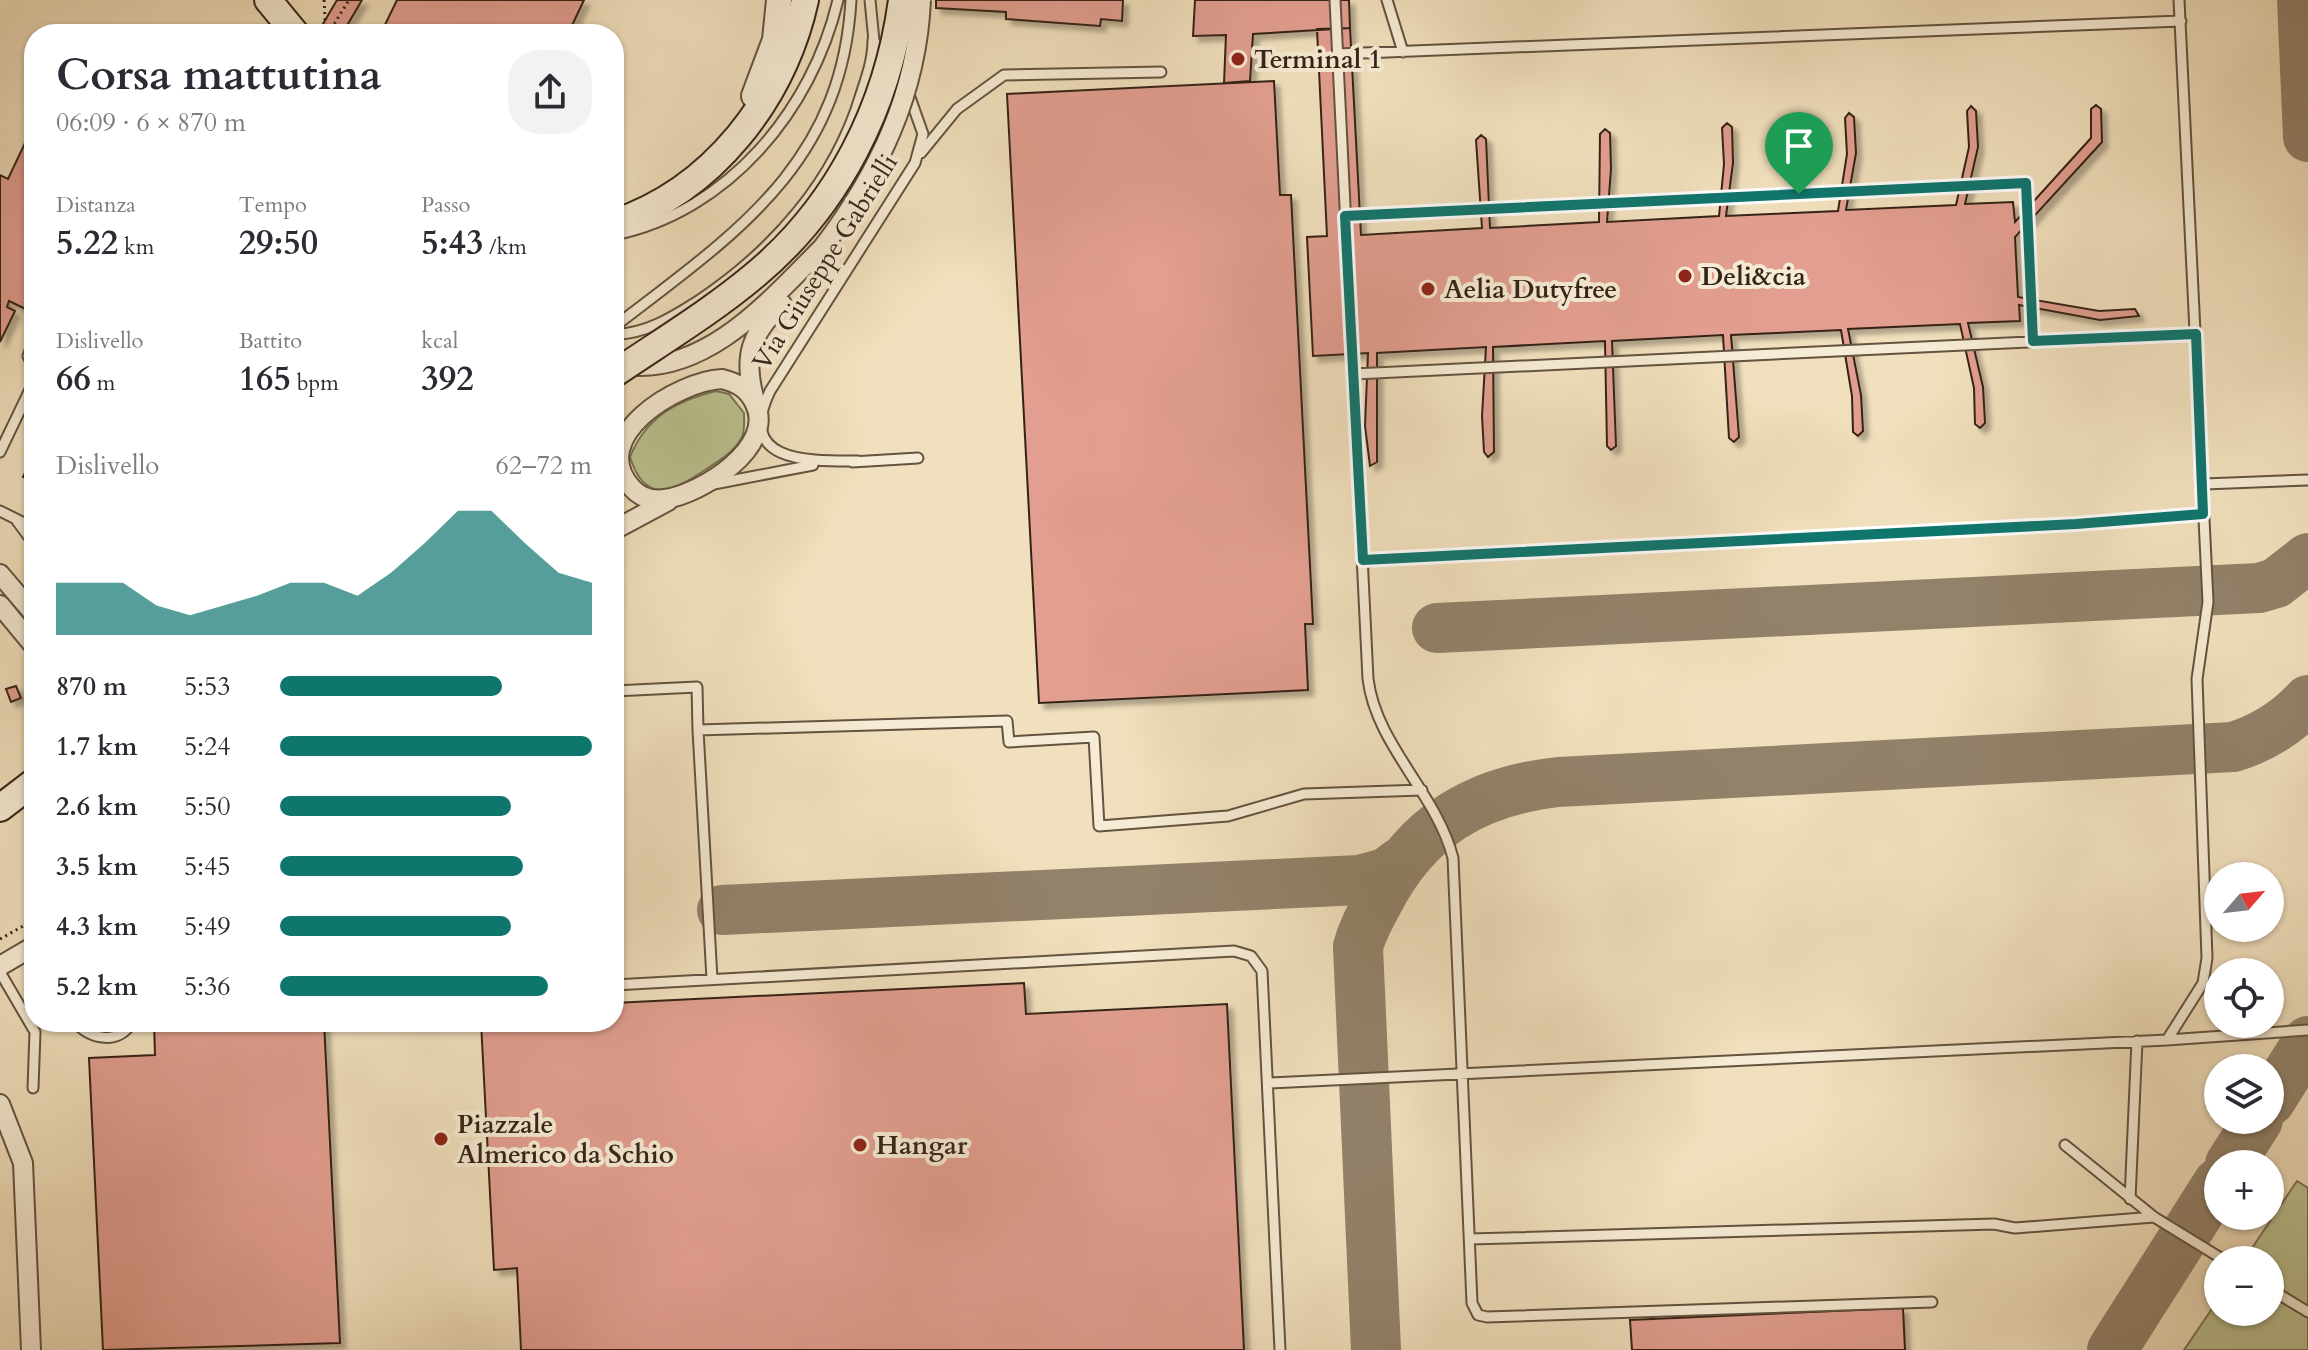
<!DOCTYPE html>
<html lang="it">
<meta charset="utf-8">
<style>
body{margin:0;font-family:Cardo,serif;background:#f2f2f3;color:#2b2b33;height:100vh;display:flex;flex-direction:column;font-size:30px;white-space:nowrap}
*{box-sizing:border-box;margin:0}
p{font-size:26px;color:#7c7c81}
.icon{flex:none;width:44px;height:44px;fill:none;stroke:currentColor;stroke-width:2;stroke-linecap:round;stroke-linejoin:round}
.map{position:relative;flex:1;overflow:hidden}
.sheet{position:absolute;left:24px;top:24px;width:600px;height:1008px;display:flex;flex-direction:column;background:#fff;border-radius:32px;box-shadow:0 2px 6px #0004}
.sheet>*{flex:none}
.needle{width:52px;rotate:62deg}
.buttons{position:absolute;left:2204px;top:862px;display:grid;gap:16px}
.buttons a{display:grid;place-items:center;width:80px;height:80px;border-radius:50%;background:#fff;box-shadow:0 2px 6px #0004;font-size:40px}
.pin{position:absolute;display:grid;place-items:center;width:68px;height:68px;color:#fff;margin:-82px -34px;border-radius:50% 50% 50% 0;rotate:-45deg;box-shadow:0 0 8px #0007}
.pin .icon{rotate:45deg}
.round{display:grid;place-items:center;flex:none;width:84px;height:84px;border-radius:32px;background:#f2f2f3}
.overview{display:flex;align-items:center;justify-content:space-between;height:136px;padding:0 32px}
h1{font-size:44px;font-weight:800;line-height:60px}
.stats{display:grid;grid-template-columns:repeat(3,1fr);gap:12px;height:136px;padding:8px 32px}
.stats div{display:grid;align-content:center}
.stats b{font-size:34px;font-weight:800}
.stats small{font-size:22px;font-weight:400}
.stats p{font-size:22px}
.chart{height:224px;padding:16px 32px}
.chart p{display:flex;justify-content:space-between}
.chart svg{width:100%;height:144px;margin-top:8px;fill:#0f766e;opacity:.7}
ul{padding:0 32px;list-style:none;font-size:26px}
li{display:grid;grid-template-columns:128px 96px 1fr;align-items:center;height:60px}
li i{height:20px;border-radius:10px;background:#0f766e}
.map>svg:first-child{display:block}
</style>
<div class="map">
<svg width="2308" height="1350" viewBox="0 0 2308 1350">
<defs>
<filter id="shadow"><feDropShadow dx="5.5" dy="5.5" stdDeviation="2" flood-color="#0004"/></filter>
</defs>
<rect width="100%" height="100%" fill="#f1e0bd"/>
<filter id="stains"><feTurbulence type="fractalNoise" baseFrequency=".0025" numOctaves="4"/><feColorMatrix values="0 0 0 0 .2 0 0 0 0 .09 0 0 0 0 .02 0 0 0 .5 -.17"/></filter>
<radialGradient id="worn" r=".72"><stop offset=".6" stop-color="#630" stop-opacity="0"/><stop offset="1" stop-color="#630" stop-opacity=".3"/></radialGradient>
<!-- green -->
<path fill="#bbc290" stroke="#787354" stroke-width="2" d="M716 391 729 394 744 413C744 421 745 429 742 437 735 452 718 461 705 470 672 492 645 505 630 457 646 417 676 401 716 391Z
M2297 1181 2308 1188V1350H2184L2218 1300V1312H2270V1260H2244Z"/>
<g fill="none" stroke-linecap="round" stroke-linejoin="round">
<!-- taxiway -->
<path stroke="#92826a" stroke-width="50" d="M2302 0 2308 137
M1437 628 2259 588 2276 583 2308 558
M722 910 1360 880 1386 873 1399 863
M2270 1101 2308 1041
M2230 1164 2258 1120
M1376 1350 1358 947C1362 931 1370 917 1378 902 1416 827 1475 791 1558 782L2233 747C2263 738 2287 723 2308 700
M2112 1350 2218 1183"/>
</g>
<!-- building -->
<path fill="#e29e90" stroke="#342417" stroke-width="2" filter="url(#shadow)" d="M337 0H362L342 34H317Z
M397 0H584L568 34H389L382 31Z
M936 0H1123L1122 21 1101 19 1100 26 1006 19V12L936 8Z
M1195 0H1349L1350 28 1253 34 1250 81 1224 83 1226 35 1193 36Z
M1350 28 1361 235 1482 228 1476 140 1481 135 1486 139 1490 228 1599 222 1600 134 1605 129 1610 133 1611 169 1607 222 1719 216 1724 164 1722 128 1727 123 1732 127 1733 163 1726 216 1838 211 1847 154 1845 118 1849 113 1854 117 1856 153 1846 210 1956 205 1969 147 1967 111 1971 106 1976 111 1978 147 1965 204 2013 202 2015 222 2091 138V109L2096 105 2101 109 2102 142 2015 237 2018 297 2099 311 2135 309 2139 316 2100 320 2019 305 2020 321 1968 323 1983 387 1985 423 1980 428 1975 424 1974 388 1960 324 1848 329 1861 395 1863 431 1858 436 1853 432 1852 396 1841 330 1731 335 1739 437 1734 442 1729 438 1723 335 1612 341 1616 446 1611 450 1607 446 1605 341 1493 347 1494 452 1488 457 1484 452 1482 416 1486 347 1377 353V462L1370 466 1365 426 1368 353 1313 356 1307 237 1327 236 1317 29Z
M1274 81 1280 195H1291L1313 624H1305L1308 690 1039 703 1007 94Z
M34 124V313L9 301 7 307 15 311 0 342V175L8 179Z
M34 454V482L23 477Z
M16 686 21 698 11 702 6 689Z
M1024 983 1026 1014 1227 1004 1244 1350H521L517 1268 494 1270 481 1022H614V1003Z
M1024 983 1026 1014 1227 1004 1244 1350H521L517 1268 494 1270 481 1022H614V1003Z
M154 1022H324L340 1343 103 1350 89 1058 155 1055Z
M1903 1308 1905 1350H1632L1630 1320Z"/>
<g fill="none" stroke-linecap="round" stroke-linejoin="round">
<defs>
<path id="service" d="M870 0 874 41 884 57
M1335 0 1368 679C1376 745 1437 794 1453 858L1472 1303 1478 1315 1487 1317 1932 1302
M1387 0 1403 52
M1337 54 2181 21
M921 153 957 109 1004 75 1161 72
M1345 216 2026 183 2033 341
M614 235C728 212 812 110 838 0
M614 327C733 235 842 166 851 0
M614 334C644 335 673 317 698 301 773 251 835 181 861 94 867 76 873 59 873 40
M34 340 28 356 34 369
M1354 374 2196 334
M0 452 34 381
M858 461C810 461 735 464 770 391L915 163 923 134 907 89
M852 462 918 458
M714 484 813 465
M2204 484 2308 480
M0 511 34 528
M17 521 34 544
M1363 560 2076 524 2203 514
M614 691 697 687 698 730 1007 721 1009 742 1094 737 1099 826 1228 816 1304 794 1422 790
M698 730 712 979
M0 972 35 1032 33 1088
M614 985 1234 951 1251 956 1262 971 1280 1350
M75 1022C91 1040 119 1045 132 1022
M2167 1040 2203 983 2207 958 2197 679 2208 602 2179 0
M1268 1083 2167 1040 2308 1030
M2065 1145 2154 1217 2224 1260
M2130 1199 2137 1041
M1470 1239 1994 1224 2015 1228 2154 1217
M2270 1289 2308 1312"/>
<path id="minor" d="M625 365C706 376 771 299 823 247
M722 379C738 383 748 389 755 404 776 447 701 494 665 499 652 501 641 498 632 488 585 437 678 381 722 379Z
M754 397C743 356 751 333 782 304
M614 530 668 501
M0 574 34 614
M0 605 34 646
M0 966 34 946
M0 1104 23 1163 31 1350"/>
<path id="tertiary" d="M754 96 775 40 779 0"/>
<path id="secondary" d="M268 0 296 34
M614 223C713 190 783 99 805 0
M0 808 34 782"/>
</defs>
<!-- service casing -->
<use href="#service" stroke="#635340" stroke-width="13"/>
<!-- minor casing -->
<use href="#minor" stroke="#635340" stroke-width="22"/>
<!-- tertiary casing -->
<use href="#tertiary" stroke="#635340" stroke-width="28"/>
<!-- secondary casing -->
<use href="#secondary" stroke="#342417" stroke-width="30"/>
<!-- path -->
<path stroke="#342417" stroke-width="3" stroke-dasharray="2 4" stroke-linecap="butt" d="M324 0 326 34
M328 34 349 0
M0 939 34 920"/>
<!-- service -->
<use href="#service" stroke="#f6ebd4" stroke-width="9"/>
<!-- minor -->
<use href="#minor" stroke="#f6ebd4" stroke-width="18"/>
<!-- tertiary -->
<use href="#tertiary" stroke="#f6ebd4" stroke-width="24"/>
<!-- secondary -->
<use href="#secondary" stroke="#f6ebd4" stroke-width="26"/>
<defs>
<path id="minor-bridge" d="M823 247C879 173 917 93 921 0"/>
<path id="secondary-bridge" d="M614 374C661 342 711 312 755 275 838 206 888 106 902 0"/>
</defs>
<!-- minor-bridge casing -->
<use href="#minor-bridge" stroke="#635340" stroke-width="22" stroke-linecap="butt"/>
<!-- secondary-bridge casing -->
<use href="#secondary-bridge" stroke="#342417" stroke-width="30" stroke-linecap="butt"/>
<!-- minor-bridge -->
<use href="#minor-bridge" stroke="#f6ebd4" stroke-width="18"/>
<!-- secondary-bridge -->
<use href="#secondary-bridge" stroke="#f6ebd4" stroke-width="26"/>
</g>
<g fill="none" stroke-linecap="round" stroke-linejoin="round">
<defs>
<path id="route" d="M2026 183 2033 341 2196 334 2203 514 2076 524 1363 560 1345 216Z"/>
</defs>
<!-- route casing -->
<use href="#route" stroke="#fff" stroke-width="16"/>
<!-- route -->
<use href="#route" stroke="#0f766e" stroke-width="10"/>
</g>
<!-- markers -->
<g fill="#8f2418" stroke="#f6ebd4" stroke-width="3">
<circle cx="1238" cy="59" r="8"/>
<circle cx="1685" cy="276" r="8"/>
<circle cx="1428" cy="289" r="8"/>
<circle cx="441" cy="1139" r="8"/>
<circle cx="860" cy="1145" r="8"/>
</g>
<g text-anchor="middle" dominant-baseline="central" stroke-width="8" stroke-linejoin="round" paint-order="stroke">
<!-- poi labels -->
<g font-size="26" font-weight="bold" fill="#342417" stroke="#f6ebd4" text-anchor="start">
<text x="1254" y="59">Terminal 1</text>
<text x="1701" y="276">Deli&amp;cia</text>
<text x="1444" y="289">Aelia Dutyfree</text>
<text x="457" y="1124">Piazzale<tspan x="457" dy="30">Almerico da Schio</tspan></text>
<text x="876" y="1145">Hangar</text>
</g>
<!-- street labels -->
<g font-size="26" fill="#342417" stroke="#f6ebd4">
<text transform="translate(825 262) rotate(-58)">Via Giuseppe Gabrielli</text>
</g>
</g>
<rect width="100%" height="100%" filter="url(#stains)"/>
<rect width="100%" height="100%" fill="url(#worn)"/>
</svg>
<div class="buttons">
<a><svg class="needle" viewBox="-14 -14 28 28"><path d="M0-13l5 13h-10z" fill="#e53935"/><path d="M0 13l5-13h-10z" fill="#7c7c81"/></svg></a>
<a><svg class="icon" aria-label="locate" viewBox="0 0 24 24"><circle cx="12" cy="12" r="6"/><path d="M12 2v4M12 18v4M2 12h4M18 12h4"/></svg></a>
<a><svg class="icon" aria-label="layers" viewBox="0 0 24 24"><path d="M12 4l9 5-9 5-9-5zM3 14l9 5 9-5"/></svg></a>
<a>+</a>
<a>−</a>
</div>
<div class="pin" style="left:1799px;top:194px;background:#1e9e55"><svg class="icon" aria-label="arrive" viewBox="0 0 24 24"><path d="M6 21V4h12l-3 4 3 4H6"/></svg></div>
<section class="sheet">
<div class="overview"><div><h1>Corsa mattutina</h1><p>06:09 · 6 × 870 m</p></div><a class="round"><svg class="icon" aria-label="share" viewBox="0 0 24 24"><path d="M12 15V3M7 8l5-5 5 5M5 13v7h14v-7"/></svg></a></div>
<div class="stats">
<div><p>Distanza</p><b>5.22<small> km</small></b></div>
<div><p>Tempo</p><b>29:50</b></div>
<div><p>Passo</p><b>5:43<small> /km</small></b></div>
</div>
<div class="stats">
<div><p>Dislivello</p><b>66<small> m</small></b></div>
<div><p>Battito</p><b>165<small> bpm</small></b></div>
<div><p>kcal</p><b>392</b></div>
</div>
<div class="chart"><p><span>Dislivello</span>62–72 m</p>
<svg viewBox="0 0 160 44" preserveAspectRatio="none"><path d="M0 44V28L10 28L20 28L30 35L40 38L50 35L60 32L70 28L80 28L90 32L100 25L110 16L120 6L130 6L140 16L150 25L160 28V44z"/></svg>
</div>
<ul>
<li><b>870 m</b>5:53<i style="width:71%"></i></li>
<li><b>1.7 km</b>5:24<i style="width:100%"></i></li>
<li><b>2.6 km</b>5:50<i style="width:74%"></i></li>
<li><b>3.5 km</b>5:45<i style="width:78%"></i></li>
<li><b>4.3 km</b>5:49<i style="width:74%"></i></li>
<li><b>5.2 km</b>5:36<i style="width:86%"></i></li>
</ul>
</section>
</div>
